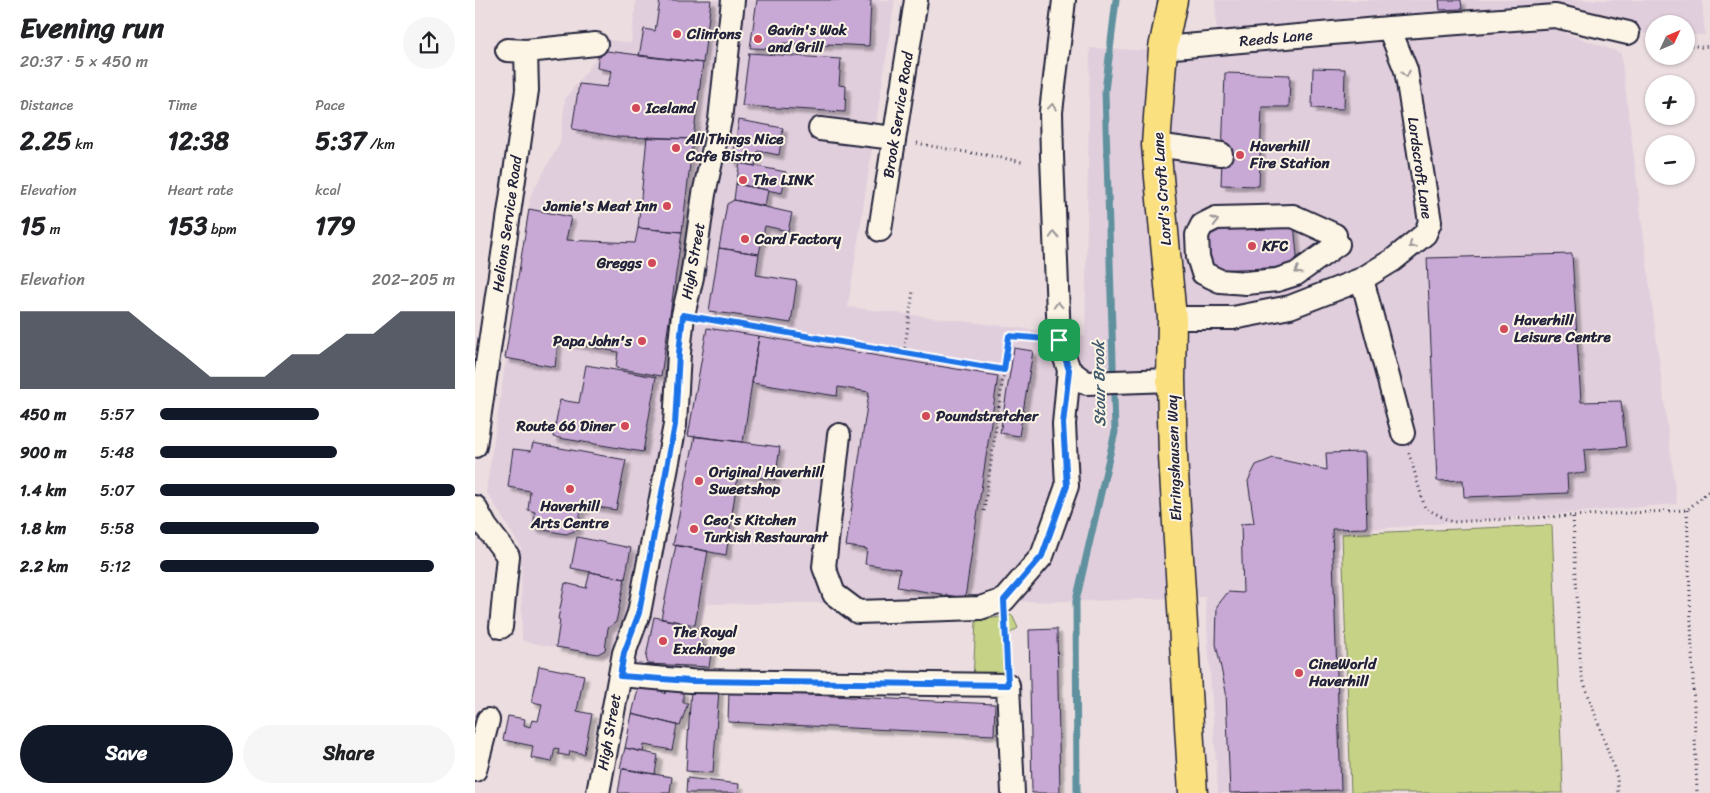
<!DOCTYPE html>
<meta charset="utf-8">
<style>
body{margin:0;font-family:Sriracha,sans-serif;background:#f6f6f6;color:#202124;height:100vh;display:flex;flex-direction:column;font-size:19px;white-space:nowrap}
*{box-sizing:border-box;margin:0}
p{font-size:16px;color:#757577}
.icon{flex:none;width:28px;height:28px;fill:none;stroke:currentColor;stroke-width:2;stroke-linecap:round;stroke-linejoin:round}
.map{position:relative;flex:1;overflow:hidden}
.panel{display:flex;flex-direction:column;background:#fff;width:475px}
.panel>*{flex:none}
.needle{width:32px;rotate:46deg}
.tools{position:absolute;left:1170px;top:15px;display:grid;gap:10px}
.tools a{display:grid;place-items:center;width:50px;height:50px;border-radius:50%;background:#fff;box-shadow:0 1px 4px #0004;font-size:25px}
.pin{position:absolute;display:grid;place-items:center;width:42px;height:42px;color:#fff;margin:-21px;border-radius:10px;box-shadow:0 2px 8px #0006}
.round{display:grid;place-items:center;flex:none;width:52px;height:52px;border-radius:26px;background:#f6f6f6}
.headline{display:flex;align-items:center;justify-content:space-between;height:85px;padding:0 20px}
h1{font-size:28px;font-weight:800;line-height:38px}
.metrics{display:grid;grid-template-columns:repeat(3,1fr);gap:8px;height:85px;padding:5px 20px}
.metrics div{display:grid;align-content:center}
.metrics b{font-size:25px;font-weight:800}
.metrics small{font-size:14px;font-weight:400}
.metrics p{font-size:14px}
.chart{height:140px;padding:10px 20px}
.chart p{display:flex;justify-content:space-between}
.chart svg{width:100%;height:90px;margin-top:5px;fill:#111827;opacity:.7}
.button{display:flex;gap:10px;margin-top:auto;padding:10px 20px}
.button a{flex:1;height:58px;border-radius:30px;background:#111827;color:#fff;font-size:20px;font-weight:800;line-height:58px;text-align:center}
.button a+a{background:#f6f6f6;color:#202124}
ul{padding:0 20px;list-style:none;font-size:16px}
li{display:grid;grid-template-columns:80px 60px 1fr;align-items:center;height:38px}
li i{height:12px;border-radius:6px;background:#111827}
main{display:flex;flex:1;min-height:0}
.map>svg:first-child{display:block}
</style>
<main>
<section class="panel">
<div class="headline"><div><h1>Evening run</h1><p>20:37 · 5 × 450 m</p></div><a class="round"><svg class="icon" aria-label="share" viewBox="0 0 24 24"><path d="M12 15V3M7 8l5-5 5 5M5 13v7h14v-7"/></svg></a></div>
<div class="metrics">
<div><p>Distance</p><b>2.25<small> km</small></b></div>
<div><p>Time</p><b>12:38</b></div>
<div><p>Pace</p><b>5:37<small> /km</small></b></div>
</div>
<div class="metrics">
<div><p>Elevation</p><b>15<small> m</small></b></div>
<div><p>Heart rate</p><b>153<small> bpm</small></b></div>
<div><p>kcal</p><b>179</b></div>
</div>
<div class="chart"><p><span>Elevation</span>202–205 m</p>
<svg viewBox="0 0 160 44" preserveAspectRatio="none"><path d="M0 44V6L10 6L20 6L30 6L40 6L50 17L60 27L70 38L80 38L90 38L100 27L110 27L120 17L130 17L140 6L150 6L160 6V44z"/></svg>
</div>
<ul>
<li><b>450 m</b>5:57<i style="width:54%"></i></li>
<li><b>900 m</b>5:48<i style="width:60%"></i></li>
<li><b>1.4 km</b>5:07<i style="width:100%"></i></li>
<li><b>1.8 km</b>5:58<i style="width:54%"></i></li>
<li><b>2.2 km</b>5:12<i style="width:93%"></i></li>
</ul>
<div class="button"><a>Save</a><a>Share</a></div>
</section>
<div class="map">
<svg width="1235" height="793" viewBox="0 0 1235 793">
<defs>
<filter id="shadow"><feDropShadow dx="4.5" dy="4.5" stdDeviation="1" flood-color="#0004"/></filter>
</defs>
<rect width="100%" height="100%" fill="#ecdee0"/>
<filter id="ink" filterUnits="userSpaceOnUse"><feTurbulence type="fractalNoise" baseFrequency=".02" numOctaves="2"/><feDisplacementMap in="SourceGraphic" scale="10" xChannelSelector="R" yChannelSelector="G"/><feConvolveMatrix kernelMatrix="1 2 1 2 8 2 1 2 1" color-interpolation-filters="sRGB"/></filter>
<g filter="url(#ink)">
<!-- built -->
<path fill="#e1cedc" d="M161 0H420L373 307 610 336 615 48 741 53 1074 27 1146 53 1202 504 864 532 869 793H743L730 597 616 601 231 604 216 674 47 641 46 548 11 491 56 194 85 143 90 99 135 40 156 43Z
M740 0H1227L1230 35H1211V24H1179V34L1153 33 1080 16 742 43Z"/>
<!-- green -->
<path fill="#c6d286" stroke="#747a60" d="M1077 525 1088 793H876L867 534Z
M537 615 543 628 528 638V672L523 678 498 680 501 621Z"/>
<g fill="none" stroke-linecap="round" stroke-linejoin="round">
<!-- stream -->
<path stroke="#60919f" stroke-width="7" d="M602 793 601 601 640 432 630 91 641 0"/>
</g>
<!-- building -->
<path fill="#c8a8d4" stroke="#22223b" filter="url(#shadow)" d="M185 0H236L228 63 164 56 169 29 180 31Z
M282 0H396L394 46 353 44V46L308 43V49L275 48Z
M964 0H986L987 9 965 10Z
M124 50 228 63 218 139 142 137 97 129 104 84 132 87 137 71 122 68Z
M274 53 366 59 364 85 371 86 370 112 267 106Z
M838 68 870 69 869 109 837 108Z
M750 73 815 75 814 107H787L784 186 746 185Z
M264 120 308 128 304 155 283 151 280 166 257 162Z
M172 137 218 139 207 232 163 228Z
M265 163 311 172 307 193 261 184Z
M261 184 293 190 290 206 259 200Z
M259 200 317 213 313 231 290 226 284 254 244 248 252 204Z
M54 209 96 217 91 240 160 243 163 228 207 232 186 376 141 368 143 352 83 341 80 367 30 358Z
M819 223 823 267 735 270 732 225Z
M244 248 284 254 281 275 322 281 316 323 234 311Z
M1097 254 1106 402 1146 401 1151 447 1109 450 1111 473 1092 474 1093 493 989 497 988 480 962 481 952 258Z
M232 328 284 336 268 442 213 436Z
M284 336 523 376 490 598 422 587 425 569 390 564 392 549 371 546 394 392 363 387 362 396 277 383Z
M539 348 558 351 544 436 525 433Z
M111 365 181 377 168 452 78 437 85 400 104 403Z
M220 436 305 447 300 480 263 474 251 555 198 545Z
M58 443 151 460 141 510 111 505 110 510H106L102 530 91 534 58 528 60 512 53 510 55 491 33 487 38 449 56 451Z
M890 452 892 528 857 529 866 790 755 793 751 692 741 644 742 606 753 592 768 593 766 524 779 523 773 481 781 465 798 458 852 470 851 453Z
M102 537 156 548 150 579 96 568Z
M201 545 233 551 220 625 186 619Z
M115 572 150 579 141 622 133 628 130 650 123 654 81 647 85 620 83 619 90 583 111 588Z
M179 617 205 622 204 625 228 630 227 646 237 647 234 667 173 664 171 657Z
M582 629 585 793H557L554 630Z
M64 666 109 675 102 711 117 714 109 754 95 751 94 756 83 754 84 749 80 748 77 762 56 758 58 746 28 740 33 716 50 719 49 725 55 727 57 720 63 721 67 704 57 702Z
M167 688 186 691 190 694 191 689 208 691V703H213L205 726 157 714 163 689Z
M216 688 244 690 238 773 211 771Z
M254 691 520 704 519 735 253 722Z
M157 714 202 725 197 750 169 745 168 752 150 748Z
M150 748 183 755 180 774 145 768Z
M147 769 197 777 195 793H143Z
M212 778 264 784 263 793H211Z"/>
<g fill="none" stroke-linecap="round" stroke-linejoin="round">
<defs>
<path id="minor" d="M688 48 914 28 1080 16 1153 33
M51 51 121 44
M345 129 419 138
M681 145 746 154
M405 230 441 0
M860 235 818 216 741 218 727 225 722 235 723 257 728 273 745 281 771 283 802 280 821 274 863 244
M887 279 928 433
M697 318H758L815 307 887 279 918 260 950 234 955 222 931 70 914 28
M594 370 611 383 696 380
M364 435 349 567 359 594 383 612 505 608 529 600 567 556 592 486 589 424 594 370 584 340 577 156 576 112 589 0
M0 446 52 90 51 51 32 50
M0 507 11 527 33 556 26 627
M145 675 215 681 533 685 538 793
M0 770 13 720
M123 793 149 653 164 613 200 425 204 353 208 315 217 277 229 194 245 120 258 0"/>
<path id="major" d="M698 0 688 48 681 145 697 318 696 380 698 456 718 793"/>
</defs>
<!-- minor casing -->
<use href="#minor" stroke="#22223b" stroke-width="26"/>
<!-- major casing -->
<use href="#major" stroke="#22223b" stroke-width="31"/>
<!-- path -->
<path stroke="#22223b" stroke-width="3" stroke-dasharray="1 4" stroke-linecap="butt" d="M1211 44 1226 47 1235 46
M442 143C476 151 512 154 547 162
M229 319 529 370
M429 353 438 291
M934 453 950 508 977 522 1212 510 1235 490
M1212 510 1222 793
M509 511 534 336 563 338
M1098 517 1106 674 1142 777 1143 793
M530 623 532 664"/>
<!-- minor -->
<use href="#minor" stroke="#fcf5e5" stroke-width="22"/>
<!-- major -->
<use href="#major" stroke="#fbe080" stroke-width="28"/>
</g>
<!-- one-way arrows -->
<defs><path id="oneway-chevron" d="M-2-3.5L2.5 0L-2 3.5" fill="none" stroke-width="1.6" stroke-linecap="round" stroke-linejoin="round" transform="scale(1.25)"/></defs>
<g stroke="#9a9698">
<use href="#oneway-chevron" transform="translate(931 74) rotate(77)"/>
<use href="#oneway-chevron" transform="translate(577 107) rotate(-85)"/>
<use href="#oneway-chevron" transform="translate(740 221) rotate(-16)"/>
<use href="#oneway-chevron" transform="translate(579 235) rotate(-93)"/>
<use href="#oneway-chevron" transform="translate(937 245) rotate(141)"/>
<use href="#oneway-chevron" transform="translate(823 271) rotate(150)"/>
<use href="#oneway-chevron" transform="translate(583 305) rotate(-93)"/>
</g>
</g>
<g fill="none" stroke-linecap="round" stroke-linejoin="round" filter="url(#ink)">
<defs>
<path id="route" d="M208 315 529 370 534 336 584 340 594 370 588 424 592 486 567 556 529 600 533 685 215 681 145 676 149 653 164 613 200 425 204 353Z"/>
</defs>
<!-- route casing -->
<use href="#route" stroke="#fff" stroke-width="10"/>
<!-- route -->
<use href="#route" stroke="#1a73e8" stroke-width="6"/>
</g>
<!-- markers -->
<g fill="#d1495b" stroke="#fcf5e5" stroke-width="2">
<circle cx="202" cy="34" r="5"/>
<circle cx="283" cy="39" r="5"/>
<circle cx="161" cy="108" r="5"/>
<circle cx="201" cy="148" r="5"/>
<circle cx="765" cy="155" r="5"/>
<circle cx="268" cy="180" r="5"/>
<circle cx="192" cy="206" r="5"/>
<circle cx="270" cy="239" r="5"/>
<circle cx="777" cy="246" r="5"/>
<circle cx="177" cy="263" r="5"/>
<circle cx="1029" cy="329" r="5"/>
<circle cx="167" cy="341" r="5"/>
<circle cx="451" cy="416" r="5"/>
<circle cx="150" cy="426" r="5"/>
<circle cx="224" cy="481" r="5"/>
<circle cx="95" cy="489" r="5"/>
<circle cx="219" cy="529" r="5"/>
<circle cx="188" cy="641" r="5"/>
<circle cx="824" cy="673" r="5"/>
</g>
<g text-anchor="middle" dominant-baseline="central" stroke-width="4" stroke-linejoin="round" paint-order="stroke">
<!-- poi labels -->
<g font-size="15" font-weight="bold" fill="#22223b" stroke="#fcf5e5" text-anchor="start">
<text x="293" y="30">Gavin's Wok<tspan x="293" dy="17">and Grill</tspan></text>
<text x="212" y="34">Clintons</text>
<text x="171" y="108">Iceland</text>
<text x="211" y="139">All Things Nice<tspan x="211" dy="17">Cafe Bistro</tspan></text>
<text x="775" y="146">Haverhill<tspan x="775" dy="17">Fire Station</tspan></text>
<text x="278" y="180">The LINK</text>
<text x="182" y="206" text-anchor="end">Jamie's Meat Inn</text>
<text x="280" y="239">Card Factory</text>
<text x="787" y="246">KFC</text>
<text x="167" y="263" text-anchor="end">Greggs</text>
<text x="1039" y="320">Haverhill<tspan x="1039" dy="17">Leisure Centre</tspan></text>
<text x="157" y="341" text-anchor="end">Papa John's</text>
<text x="461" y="416">Poundstretcher</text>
<text x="140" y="426" text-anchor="end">Route 66 Diner</text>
<text x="234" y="472">Original Haverhill<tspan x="234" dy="17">Sweetshop</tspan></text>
<text x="95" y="506" text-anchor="middle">Haverhill<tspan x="95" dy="17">Arts Centre</tspan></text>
<text x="229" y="520">Ceo's Kitchen<tspan x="229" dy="17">Turkish Restaurant</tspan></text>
<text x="198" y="632">The Royal<tspan x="198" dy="17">Exchange</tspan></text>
<text x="834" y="664">CineWorld<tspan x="834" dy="17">Haverhill</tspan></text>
</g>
<!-- street labels -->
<g font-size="15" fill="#22223b" stroke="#fcf5e5">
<text transform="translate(801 38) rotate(-5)">Reeds Lane</text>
<text transform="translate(423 115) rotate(-81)">Brook Service Road</text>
<text transform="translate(945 168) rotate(82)">Lordscroft Lane</text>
<text transform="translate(687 189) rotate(-94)">Lord's Croft Lane</text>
<text transform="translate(32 224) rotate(-82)">Helions Service Road</text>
<text transform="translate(218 261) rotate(-80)">High Street</text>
<text transform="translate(699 458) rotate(-92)">Ehringshausen Way</text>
<text transform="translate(134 732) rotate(-80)">High Street</text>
</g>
<!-- water labels -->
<g font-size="16" font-style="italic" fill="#415a6d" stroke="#fcf5e5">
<text transform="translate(624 384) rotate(-91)">Stour Brook</text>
</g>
</g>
</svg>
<div class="tools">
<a><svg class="needle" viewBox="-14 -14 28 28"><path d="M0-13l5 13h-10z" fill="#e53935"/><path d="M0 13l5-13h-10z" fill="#757577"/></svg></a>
<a>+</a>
<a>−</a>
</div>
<div class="pin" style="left:584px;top:340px;background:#1e9e55"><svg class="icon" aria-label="arrive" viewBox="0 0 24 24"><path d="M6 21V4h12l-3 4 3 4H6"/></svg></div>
</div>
</main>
